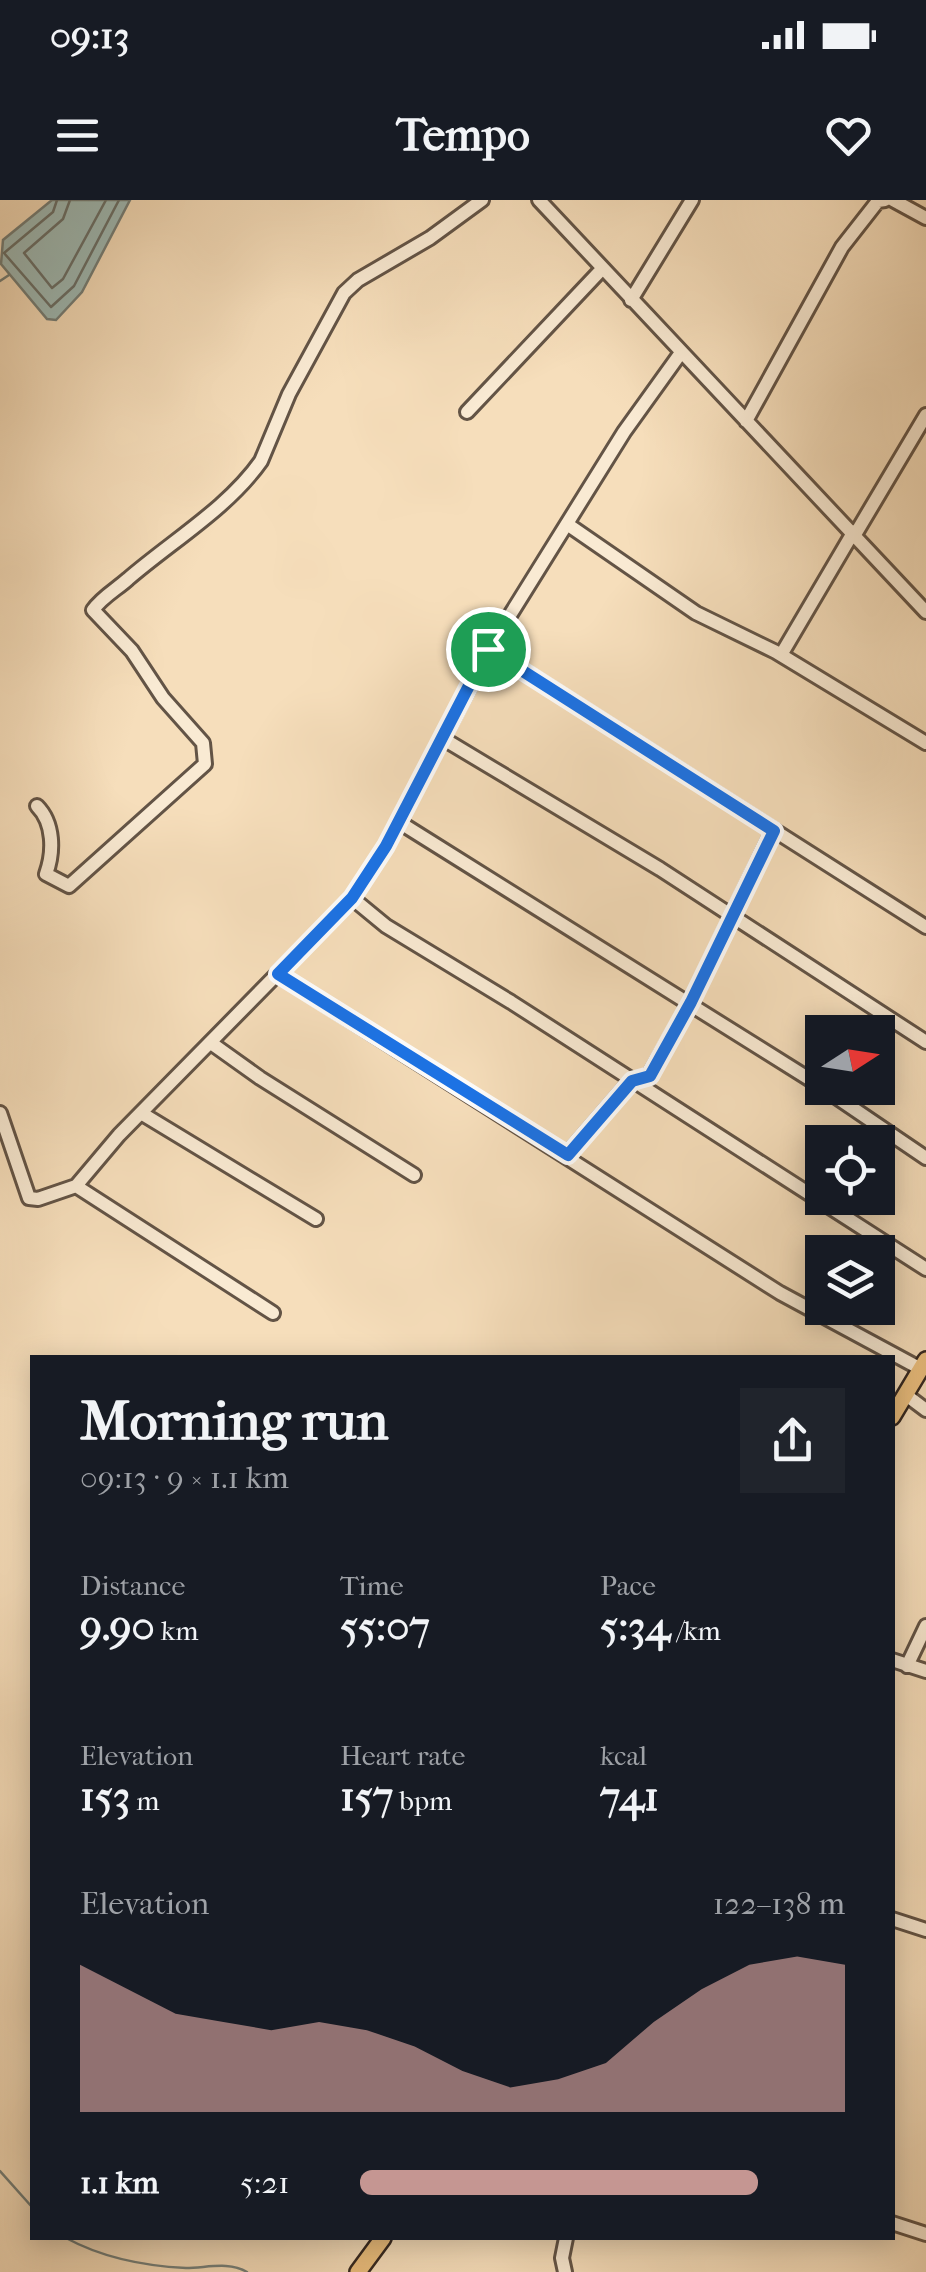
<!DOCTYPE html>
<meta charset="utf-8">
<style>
body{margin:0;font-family:"IM FELL French Canon",serif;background:#20242c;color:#f1f3f6;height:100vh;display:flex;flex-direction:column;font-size:38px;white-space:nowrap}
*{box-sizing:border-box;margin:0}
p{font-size:32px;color:#9ea1a6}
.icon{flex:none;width:55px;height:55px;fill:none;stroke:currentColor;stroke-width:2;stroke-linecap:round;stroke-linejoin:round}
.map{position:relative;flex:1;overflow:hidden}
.drawer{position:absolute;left:30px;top:1155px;width:865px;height:885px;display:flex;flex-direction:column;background:#171b24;border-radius:0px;box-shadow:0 5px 25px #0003}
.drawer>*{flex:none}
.needle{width:65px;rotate:78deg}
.buttons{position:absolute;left:805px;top:815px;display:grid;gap:20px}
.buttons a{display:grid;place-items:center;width:90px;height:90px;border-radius:0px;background:#171b24;box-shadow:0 5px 25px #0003;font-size:50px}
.pin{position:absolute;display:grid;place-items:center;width:85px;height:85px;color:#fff;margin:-42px;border:5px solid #fff;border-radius:50%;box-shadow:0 2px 10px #0007}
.round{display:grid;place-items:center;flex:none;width:105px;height:105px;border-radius:0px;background:#20242c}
.headline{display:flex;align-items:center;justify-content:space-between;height:170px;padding:0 50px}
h1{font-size:55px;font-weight:800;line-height:75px}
.figures{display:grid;grid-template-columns:repeat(3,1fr);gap:15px;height:170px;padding:10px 50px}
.figures div{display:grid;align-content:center}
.figures b{font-size:42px;font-weight:800}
.figures small{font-size:28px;font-weight:400}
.figures p{font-size:28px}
.chart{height:280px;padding:20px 50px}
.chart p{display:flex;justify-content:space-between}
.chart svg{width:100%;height:180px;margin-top:10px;fill:#c59692;opacity:.7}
ul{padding:0 50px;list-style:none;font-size:32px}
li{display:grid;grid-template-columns:160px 120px 1fr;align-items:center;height:75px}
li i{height:25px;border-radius:12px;background:#c59692}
.status{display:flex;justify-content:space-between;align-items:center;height:70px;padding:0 50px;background:#171b24;direction:ltr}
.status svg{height:28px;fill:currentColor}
header{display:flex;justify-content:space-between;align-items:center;height:130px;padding:0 50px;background:#171b24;font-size:45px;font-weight:800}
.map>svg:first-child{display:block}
</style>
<div class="status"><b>09:13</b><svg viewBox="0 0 49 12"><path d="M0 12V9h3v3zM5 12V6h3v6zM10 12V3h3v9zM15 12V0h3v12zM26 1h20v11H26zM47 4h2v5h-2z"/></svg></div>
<header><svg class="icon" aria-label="menu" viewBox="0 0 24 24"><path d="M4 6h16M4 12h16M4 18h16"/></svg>Tempo<svg class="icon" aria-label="heart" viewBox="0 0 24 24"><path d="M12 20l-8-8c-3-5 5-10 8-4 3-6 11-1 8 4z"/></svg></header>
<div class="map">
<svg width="926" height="2072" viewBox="0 0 926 2072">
<rect width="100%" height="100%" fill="#f6debb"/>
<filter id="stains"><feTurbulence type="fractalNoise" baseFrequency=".002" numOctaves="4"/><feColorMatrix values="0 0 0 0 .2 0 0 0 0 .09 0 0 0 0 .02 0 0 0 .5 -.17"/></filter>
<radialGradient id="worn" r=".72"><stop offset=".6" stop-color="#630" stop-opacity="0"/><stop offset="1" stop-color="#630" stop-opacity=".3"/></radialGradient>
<!-- water -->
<path fill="#9ebbb7" stroke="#737f7a" stroke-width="2.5" d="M52 0H130L82 92 56 120 47 119 1 64 3 40Z"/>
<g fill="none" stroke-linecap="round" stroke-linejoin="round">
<!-- shore -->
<path stroke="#68706b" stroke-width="2.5" d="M57 0 53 12 4 53 51 107 74 86 119 0
M70 0 63 19 24 53 52 88 63 79 106 0"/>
<!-- stream -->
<path stroke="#737f7a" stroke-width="2.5" d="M0 81 9 75
M0 1971 32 2007
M66 2038C103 2058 144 2066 186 2068 206 2068 229 2061 247 2072"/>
<defs>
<path id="minor" d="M539 0 926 412
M893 0 926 18
M631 100 692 0
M467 212 602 69
M746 221 842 47 878 1 885 0
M567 324 696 413 776 452 926 543
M856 333 926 215
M489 449 926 727
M781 455 854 331
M442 538 660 669 926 842
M37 606C54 623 54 652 46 674L69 686 205 564 203 543 163 498 132 451 93 410C102 397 117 389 128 379 172 341 228 308 261 261L289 194 344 93 358 80 430 38 482 0
M399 622 822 887
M352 698 386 726 511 802 926 1069
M278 774 780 1093 921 1169
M211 843 260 878 414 975
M823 888 926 958
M0 913 29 998 38 999 76 986 119 935 352 698 386 646 489 449 624 232 680 154
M141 913 316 1019
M567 955 631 881 649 876 691 802 773 631
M76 986 273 1113
M906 1195 926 1210
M892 1460 926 1471
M907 1466 926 1426
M892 1719 926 1730
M892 2023 926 2034
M565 2072 562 2058 566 2038"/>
<path id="major" d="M892 1217 926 1160
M358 2072 383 2038"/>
</defs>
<!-- minor casing -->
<use href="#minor" stroke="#635446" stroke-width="18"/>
<!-- major casing -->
<use href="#major" stroke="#32261f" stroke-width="20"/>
<!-- minor -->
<use href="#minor" stroke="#f9ead3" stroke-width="12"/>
<!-- major -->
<use href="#major" stroke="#ebbf7e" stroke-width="15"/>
</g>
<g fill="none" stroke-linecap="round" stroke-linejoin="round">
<defs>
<path id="route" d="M488 449 774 631 691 802 650 876 632 881 568 955 278 774 352 698 386 646Z"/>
</defs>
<!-- route casing -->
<use href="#route" stroke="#fff" stroke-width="20"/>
<!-- route -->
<use href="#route" stroke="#1a73e8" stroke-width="12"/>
</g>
<rect width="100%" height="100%" filter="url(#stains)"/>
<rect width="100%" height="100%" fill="url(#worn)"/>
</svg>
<div class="buttons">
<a><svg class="needle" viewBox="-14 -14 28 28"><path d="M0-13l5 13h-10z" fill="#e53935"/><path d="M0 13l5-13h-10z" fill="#9ea1a6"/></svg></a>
<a><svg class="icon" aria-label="locate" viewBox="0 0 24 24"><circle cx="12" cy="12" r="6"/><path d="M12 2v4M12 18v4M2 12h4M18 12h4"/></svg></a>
<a><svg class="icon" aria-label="layers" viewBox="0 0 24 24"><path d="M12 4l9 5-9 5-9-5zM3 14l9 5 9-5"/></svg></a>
</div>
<div class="pin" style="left:488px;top:449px;background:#1e9e55"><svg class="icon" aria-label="arrive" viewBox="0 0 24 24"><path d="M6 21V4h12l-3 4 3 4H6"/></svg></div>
<section class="drawer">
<div class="headline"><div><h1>Morning run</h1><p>09:13 · 9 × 1.1 km</p></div><a class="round"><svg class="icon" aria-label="share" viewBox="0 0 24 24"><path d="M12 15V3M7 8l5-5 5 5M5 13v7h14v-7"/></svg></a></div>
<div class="figures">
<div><p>Distance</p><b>9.90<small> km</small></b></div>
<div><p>Time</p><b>55:07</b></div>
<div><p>Pace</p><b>5:34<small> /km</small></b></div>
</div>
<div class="figures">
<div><p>Elevation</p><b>153<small> m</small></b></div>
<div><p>Heart rate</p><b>157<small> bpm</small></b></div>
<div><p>kcal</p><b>741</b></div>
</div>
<div class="chart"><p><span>Elevation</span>122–138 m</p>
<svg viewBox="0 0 160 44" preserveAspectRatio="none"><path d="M0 44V8L10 14L20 20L30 22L40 24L50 22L60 24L70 28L80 34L90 38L100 36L110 32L120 22L130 14L140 8L150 6L160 8V44z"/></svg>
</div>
<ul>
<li><b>1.1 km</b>5:21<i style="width:82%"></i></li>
</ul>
</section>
</div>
